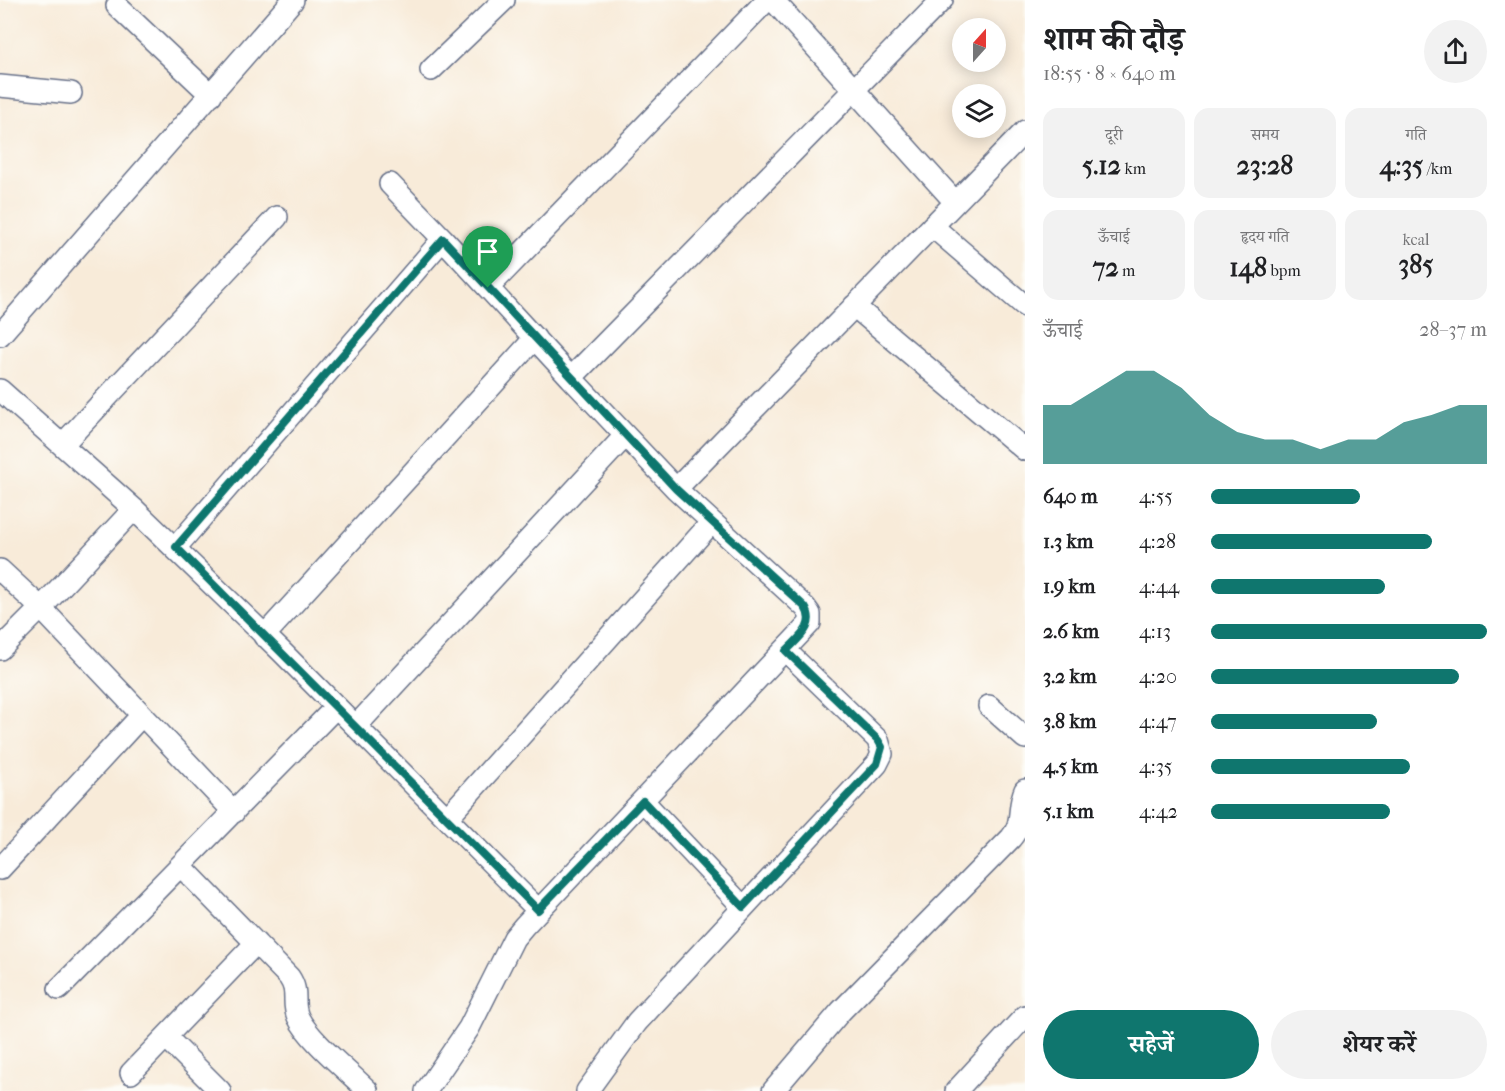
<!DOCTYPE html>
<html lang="hi">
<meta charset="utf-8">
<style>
body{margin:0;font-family:"IM FELL French Canon","Noto Serif Devanagari",serif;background:#f2f2f2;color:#202124;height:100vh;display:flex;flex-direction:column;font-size:22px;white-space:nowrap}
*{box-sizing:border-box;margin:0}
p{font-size:20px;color:#757577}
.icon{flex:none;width:33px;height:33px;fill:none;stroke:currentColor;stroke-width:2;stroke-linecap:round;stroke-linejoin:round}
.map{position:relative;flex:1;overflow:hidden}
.side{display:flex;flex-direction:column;background:#fff;width:480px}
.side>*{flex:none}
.needle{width:39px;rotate:21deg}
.fabs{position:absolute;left:952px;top:18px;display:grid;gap:12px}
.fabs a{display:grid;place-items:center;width:54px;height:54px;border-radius:50%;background:#fff;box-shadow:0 3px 15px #0003;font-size:30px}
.pin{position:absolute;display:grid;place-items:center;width:51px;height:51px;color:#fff;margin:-62px -26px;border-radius:50% 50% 50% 0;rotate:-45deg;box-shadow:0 0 6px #0007}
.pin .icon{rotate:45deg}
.round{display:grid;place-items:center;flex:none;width:63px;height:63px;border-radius:32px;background:#f2f2f2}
.overview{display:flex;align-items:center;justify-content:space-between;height:102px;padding:0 18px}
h1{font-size:33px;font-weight:700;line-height:45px}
.metrics{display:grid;grid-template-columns:repeat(3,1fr);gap:9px;height:102px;padding:6px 18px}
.metrics div{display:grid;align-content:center;border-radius:15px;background:#f2f2f2;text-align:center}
.metrics b{font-size:26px;font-weight:700}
.metrics small{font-size:16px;font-weight:400}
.metrics p{font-size:16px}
.chart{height:168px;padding:12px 18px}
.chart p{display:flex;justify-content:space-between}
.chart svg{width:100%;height:108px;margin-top:6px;fill:#0f766e;opacity:.7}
.action{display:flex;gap:12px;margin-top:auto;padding:12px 18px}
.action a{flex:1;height:69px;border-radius:36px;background:#0f766e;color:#fff;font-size:24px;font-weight:700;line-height:69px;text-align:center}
.action a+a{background:#f2f2f2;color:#202124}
ul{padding:0 18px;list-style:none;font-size:20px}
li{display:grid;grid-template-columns:96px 72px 1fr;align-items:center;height:45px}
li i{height:15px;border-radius:8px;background:#0f766e}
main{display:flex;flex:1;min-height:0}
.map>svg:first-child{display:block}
</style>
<main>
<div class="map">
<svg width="1025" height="1091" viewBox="0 0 1025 1091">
<rect width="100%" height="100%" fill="#fdfcf7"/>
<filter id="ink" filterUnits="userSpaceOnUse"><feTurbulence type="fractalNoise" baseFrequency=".0167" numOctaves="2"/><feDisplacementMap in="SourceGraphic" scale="12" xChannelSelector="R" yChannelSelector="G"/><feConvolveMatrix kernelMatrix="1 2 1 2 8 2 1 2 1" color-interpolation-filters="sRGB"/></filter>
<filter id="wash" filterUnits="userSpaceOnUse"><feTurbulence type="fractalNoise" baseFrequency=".008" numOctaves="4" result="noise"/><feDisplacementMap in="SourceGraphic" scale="24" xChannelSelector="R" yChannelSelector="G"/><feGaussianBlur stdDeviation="1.35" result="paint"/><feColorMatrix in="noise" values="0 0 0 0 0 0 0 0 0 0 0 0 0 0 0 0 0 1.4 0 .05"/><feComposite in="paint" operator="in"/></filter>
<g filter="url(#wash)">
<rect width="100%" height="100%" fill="#f8ebd9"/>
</g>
<g filter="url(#ink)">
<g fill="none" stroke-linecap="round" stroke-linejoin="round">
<defs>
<path id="street" d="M773 0 955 202
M117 6 211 95
M431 70 504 0
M0 86 71 93
M932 226 1025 306
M443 239 571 378 942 0
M488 288 767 0
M854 306 1025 450
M0 335 293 0
M0 390 134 509
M62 445 277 217
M676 489 1025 131
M176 547 443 239 390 184
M0 570 41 608 134 509 281 651 538 910
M264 636 535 338
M0 649 41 608 234 812
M989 706 1025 738
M356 726 625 436
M643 801 743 907
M447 818 712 522 676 489 571 378
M181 866 289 977C300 993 291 1002 298 1017 308 1039 349 1072 367 1090
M0 869 142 715
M59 989 336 707
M166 1037 220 1091
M131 1073 256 943
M426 1091 469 1028 514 938 524 926 810 623V614L805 607 712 522
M587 1091 637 1022 877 764 882 754 878 740 786 651
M773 1091 841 1011 1011 838C1024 823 1017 807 1025 790
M956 1091 1025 1016"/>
</defs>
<!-- street casing -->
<use href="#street" stroke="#687189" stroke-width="24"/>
<!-- street -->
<use href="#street" stroke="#fff" stroke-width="21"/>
</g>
</g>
<g fill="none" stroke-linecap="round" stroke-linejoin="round" filter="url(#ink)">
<defs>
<path id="route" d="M443 239 676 489 805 607C817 626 798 638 786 651L878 740 882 747 877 764 743 907 643 801 538 910 176 547Z"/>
</defs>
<!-- route casing -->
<use href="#route" stroke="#fff" stroke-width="12"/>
<!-- route -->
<use href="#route" stroke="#0f766e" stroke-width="8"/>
</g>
</svg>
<div class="fabs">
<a><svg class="needle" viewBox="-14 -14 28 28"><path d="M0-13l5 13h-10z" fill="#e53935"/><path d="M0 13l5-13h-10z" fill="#757577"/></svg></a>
<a><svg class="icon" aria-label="layers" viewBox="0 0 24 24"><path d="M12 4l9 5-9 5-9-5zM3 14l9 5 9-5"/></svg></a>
</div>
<div class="pin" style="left:488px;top:288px;background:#1e9e55"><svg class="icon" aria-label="arrive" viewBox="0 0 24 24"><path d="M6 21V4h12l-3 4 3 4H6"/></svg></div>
</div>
<section class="side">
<div class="overview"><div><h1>शाम की दौड़</h1><p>18:55 · 8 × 640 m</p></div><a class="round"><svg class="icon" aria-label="share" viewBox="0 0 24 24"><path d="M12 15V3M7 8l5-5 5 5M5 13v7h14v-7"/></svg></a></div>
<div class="metrics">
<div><p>दूरी</p><b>5.12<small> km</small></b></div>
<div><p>समय</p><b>23:28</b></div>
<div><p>गति</p><b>4:35<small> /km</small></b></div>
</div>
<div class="metrics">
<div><p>ऊँचाई</p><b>72<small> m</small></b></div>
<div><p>हृदय गति</p><b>148<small> bpm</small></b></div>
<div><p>kcal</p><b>385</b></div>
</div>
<div class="chart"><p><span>ऊँचाई</span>28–37 m</p>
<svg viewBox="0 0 160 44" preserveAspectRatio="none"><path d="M0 44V20L10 20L20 13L30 6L40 6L50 13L60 24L70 31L80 34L90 34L100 38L110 34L120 34L130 27L140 24L150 20L160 20V44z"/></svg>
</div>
<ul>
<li><b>640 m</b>4:55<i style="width:54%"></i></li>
<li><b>1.3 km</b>4:28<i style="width:80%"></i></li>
<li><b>1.9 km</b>4:44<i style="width:63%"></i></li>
<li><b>2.6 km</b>4:13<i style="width:100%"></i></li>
<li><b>3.2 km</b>4:20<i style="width:90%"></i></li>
<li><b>3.8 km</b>4:47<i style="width:60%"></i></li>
<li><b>4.5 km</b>4:35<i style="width:72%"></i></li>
<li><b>5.1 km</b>4:42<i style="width:65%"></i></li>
</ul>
<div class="action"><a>सहेजें</a><a>शेयर करें</a></div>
</section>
</main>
